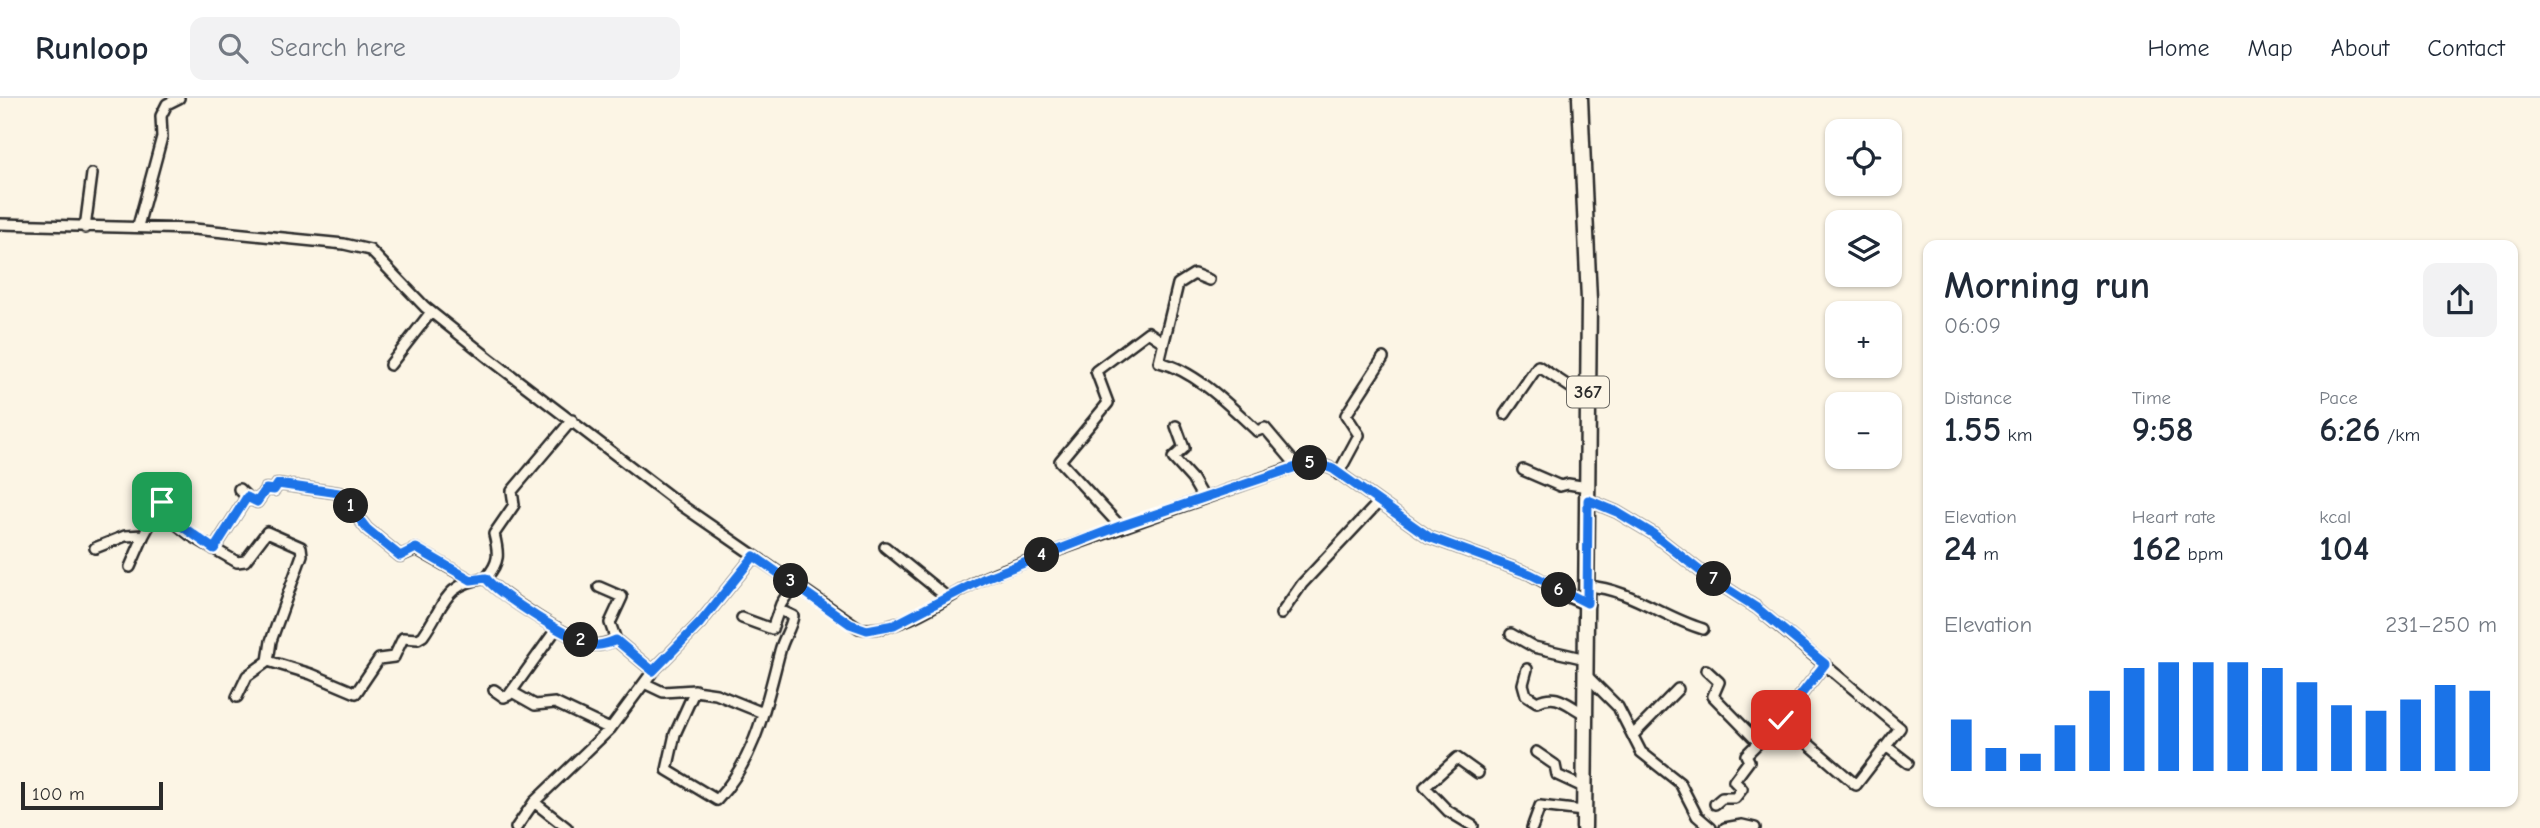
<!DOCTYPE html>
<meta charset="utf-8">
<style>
body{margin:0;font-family:"Comic Neue",sans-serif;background:#f2f2f3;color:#1f2937;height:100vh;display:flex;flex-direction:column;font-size:26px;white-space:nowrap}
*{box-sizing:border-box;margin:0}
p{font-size:23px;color:#747a83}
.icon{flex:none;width:38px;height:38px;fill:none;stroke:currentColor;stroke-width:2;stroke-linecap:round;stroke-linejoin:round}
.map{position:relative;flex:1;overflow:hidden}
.details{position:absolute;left:1923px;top:142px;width:595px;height:567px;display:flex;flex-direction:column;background:#fff;border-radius:14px;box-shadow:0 2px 5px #0004}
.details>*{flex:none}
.tools{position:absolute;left:1825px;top:21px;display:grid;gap:14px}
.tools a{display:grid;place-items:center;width:77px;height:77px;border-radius:14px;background:#fff;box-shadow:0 2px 5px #0004;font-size:35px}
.scale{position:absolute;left:21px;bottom:18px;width:142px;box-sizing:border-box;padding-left:7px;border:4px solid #2b2b2b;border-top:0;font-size:19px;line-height:24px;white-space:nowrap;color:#2b2b2b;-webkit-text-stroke:5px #fcf5e5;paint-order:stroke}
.pin{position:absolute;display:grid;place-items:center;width:60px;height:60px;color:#fff;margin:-30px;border-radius:14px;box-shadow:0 4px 10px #0006}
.km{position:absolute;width:35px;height:35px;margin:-18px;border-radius:50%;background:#222;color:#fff;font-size:19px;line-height:35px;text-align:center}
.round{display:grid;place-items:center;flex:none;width:74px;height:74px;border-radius:14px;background:#f2f2f3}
.headline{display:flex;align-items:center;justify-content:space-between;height:119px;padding:0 21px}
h1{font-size:38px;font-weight:800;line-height:52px}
.figures{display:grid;grid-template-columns:repeat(3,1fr);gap:10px;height:119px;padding:7px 21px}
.figures div{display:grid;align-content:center}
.figures b{font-size:35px;font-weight:800}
.figures small{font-size:19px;font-weight:400}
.figures p{font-size:19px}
.chart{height:196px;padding:14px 21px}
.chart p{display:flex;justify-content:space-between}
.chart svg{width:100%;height:126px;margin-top:7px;stroke:#1a73e8;stroke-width:6}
header{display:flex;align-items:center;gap:42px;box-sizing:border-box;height:98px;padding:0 35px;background:#fff;border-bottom:2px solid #e0e1e3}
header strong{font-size:33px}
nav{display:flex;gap:38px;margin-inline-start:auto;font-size:24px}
.search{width:490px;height:63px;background:#f2f2f3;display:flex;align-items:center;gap:18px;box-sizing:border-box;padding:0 24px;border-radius:14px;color:#747a83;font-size:26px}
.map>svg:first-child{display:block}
</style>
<header>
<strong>Runloop</strong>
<div class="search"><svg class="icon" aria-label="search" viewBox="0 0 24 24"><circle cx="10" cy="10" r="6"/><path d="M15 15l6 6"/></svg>Search here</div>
<nav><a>Home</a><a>Map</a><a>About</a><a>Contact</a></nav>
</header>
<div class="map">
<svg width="2540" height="730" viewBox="0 0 2540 730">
<rect width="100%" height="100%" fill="#fcf5e5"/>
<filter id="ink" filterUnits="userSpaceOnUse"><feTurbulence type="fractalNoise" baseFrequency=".0143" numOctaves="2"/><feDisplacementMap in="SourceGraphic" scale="14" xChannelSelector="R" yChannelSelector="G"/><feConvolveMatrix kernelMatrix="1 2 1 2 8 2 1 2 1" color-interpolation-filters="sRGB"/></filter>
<g filter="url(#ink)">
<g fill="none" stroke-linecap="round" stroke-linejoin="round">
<defs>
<path id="street" d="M0 126 194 131 344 146 370 152 425 209 490 261 681 407 859 530C898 538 950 496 984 480 997 474 1011 469 1025 464L1293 369 1317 365 1333 371 1429 439 1530 476 1570 498
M138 128 162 39 161 18 167 6 179 0
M85 130 92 76
M1209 182 1194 176 1178 186 1159 264C1196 273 1230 308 1257 333L1265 330 1297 368
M390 267 431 214
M1505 316 1538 268 1588 301
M572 322 512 393 514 407 494 436C499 456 500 464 486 480 495 494 577 546 594 547 602 548 609 544 616 542L653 573
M1176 328 1184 350 1173 360 1192 381 1203 400
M1523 372 1560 388 1568 386 1588 389
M1338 376 1359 337 1346 317 1383 260
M247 399 257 404 266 391 274 392 278 386 339 395 367 431 400 458 416 451 471 482
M1588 402 1617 414 1652 435 1704 476 1757 510 1900 630 1856 687 1781 622
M1120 428 1060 363 1108 305 1096 273 1148 234 1163 244
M885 449 948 500
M95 450 125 438 144 437 163 402 180 400 182 404 173 423 190 437 237 464 245 463 267 434 301 449 302 457 271 543 268 563 311 576 356 595 379 561 394 559 403 540 418 541 423 538C445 507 443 486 486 480
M214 451 247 399 239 391
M130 469 144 437
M1587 488C1631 491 1662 519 1703 531
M599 489 622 499 610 525 616 542
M1281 516 1302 486 1378 405
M742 520 772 531 781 506 794 486
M1511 536 1534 549 1586 561
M1527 571 1523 586 1526 597 1537 604C1557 594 1566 606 1585 616
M1706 572 1719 584 1713 598 1758 644
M1585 576 1618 609 1641 654 1680 685 1697 718 1711 730
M644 585 663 594 695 592 675 636 667 672 717 702C756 660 766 606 780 553 783 540 791 531 793 518L780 512
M494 592 504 599 509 597 557 530
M695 593 716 596 763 615
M512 594 535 607 555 605 610 631
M237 599 247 578 268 563
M1633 637 1678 591
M1886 648 1908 665
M1536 654 1555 667 1557 677 1583 689
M534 704 567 730
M1715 706 1722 700H1735L1742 691 1734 683 1749 663 1746 657 1781 622 1825 566
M1473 728 1448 713 1425 689 1457 660 1478 675
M516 730 534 704 610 631 653 573 700 525 754 458
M1532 730 1540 708 1583 713
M1725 730 1742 727 1755 730"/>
<path id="secondary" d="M1570 498 1587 505"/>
<path id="primary" d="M1580 0 1589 202 1584 730"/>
</defs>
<!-- street casing -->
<use href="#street" stroke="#2b2b2b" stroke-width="14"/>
<!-- secondary casing -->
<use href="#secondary" stroke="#2b2b2b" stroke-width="18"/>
<!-- primary casing -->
<use href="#primary" stroke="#2b2b2b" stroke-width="19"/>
<!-- street -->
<use href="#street" stroke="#fcf5e5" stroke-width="9"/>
<!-- secondary -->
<use href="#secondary" stroke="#fcf5e5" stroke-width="12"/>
<!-- primary -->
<use href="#primary" stroke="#fcf5e5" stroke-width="14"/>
</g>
</g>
<g fill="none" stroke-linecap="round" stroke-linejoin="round" filter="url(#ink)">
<defs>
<path id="route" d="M162 404 166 400H181L173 422 214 451 247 399 257 404 266 391 274 392 278 386 339 395 367 431 400 458 416 450 471 482 486 480C496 495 576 546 594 547 602 548 609 545 616 542L653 573 700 525 754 458 850 526 867 532 894 527 985 480 1120 428 1305 366 1317 365 1333 371 1429 439 1530 476 1587 505 1588 402 1617 414 1652 435 1704 476 1757 510 1825 566 1781 622"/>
</defs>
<!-- route casing -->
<use href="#route" stroke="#fff" stroke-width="14"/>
<!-- route -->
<use href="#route" stroke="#1a73e8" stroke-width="9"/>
</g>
<g text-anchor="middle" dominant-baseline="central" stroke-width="7" stroke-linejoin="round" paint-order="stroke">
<!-- shield labels -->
<rect fill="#fcf5e5" stroke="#6a6863" stroke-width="2" x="1567" y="278.5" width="42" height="31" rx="5"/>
<g font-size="19" font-weight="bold" fill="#2b2b2b">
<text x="1588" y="294">367</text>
</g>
</g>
</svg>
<div class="tools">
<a><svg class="icon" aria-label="locate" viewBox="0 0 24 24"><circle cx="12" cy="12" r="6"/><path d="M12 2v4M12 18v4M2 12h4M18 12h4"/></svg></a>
<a><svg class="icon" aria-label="layers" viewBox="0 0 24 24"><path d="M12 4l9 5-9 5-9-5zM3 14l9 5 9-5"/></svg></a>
<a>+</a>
<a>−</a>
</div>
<div class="scale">100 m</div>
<div class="pin" style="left:162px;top:404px;background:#1e9e55"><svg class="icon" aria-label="arrive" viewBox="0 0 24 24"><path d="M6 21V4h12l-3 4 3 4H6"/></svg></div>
<div class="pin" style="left:1781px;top:622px;background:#d93025"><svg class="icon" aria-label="check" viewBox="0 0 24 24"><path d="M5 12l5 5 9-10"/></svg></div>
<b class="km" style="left:351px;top:408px">1</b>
<b class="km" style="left:581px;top:542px">2</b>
<b class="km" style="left:791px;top:483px">3</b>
<b class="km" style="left:1042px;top:457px">4</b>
<b class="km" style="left:1310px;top:365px">5</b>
<b class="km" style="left:1559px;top:492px">6</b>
<b class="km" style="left:1714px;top:481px">7</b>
<section class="details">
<div class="headline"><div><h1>Morning run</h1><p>06:09</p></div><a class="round"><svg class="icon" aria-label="share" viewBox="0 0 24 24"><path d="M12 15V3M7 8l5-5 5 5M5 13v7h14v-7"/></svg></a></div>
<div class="figures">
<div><p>Distance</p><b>1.55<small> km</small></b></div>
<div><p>Time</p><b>9:58</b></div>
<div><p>Pace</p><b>6:26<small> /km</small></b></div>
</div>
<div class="figures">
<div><p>Elevation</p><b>24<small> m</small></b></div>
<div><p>Heart rate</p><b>162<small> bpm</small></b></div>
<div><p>kcal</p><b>104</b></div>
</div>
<div class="chart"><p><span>Elevation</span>231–250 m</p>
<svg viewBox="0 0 160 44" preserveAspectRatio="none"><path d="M5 44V26M15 44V36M25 44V38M35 44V28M45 44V16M55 44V8M65 44V6M75 44V6M85 44V6M95 44V8M105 44V13M115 44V21M125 44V23M135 44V19M145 44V14M155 44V16"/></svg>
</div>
</section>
</div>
